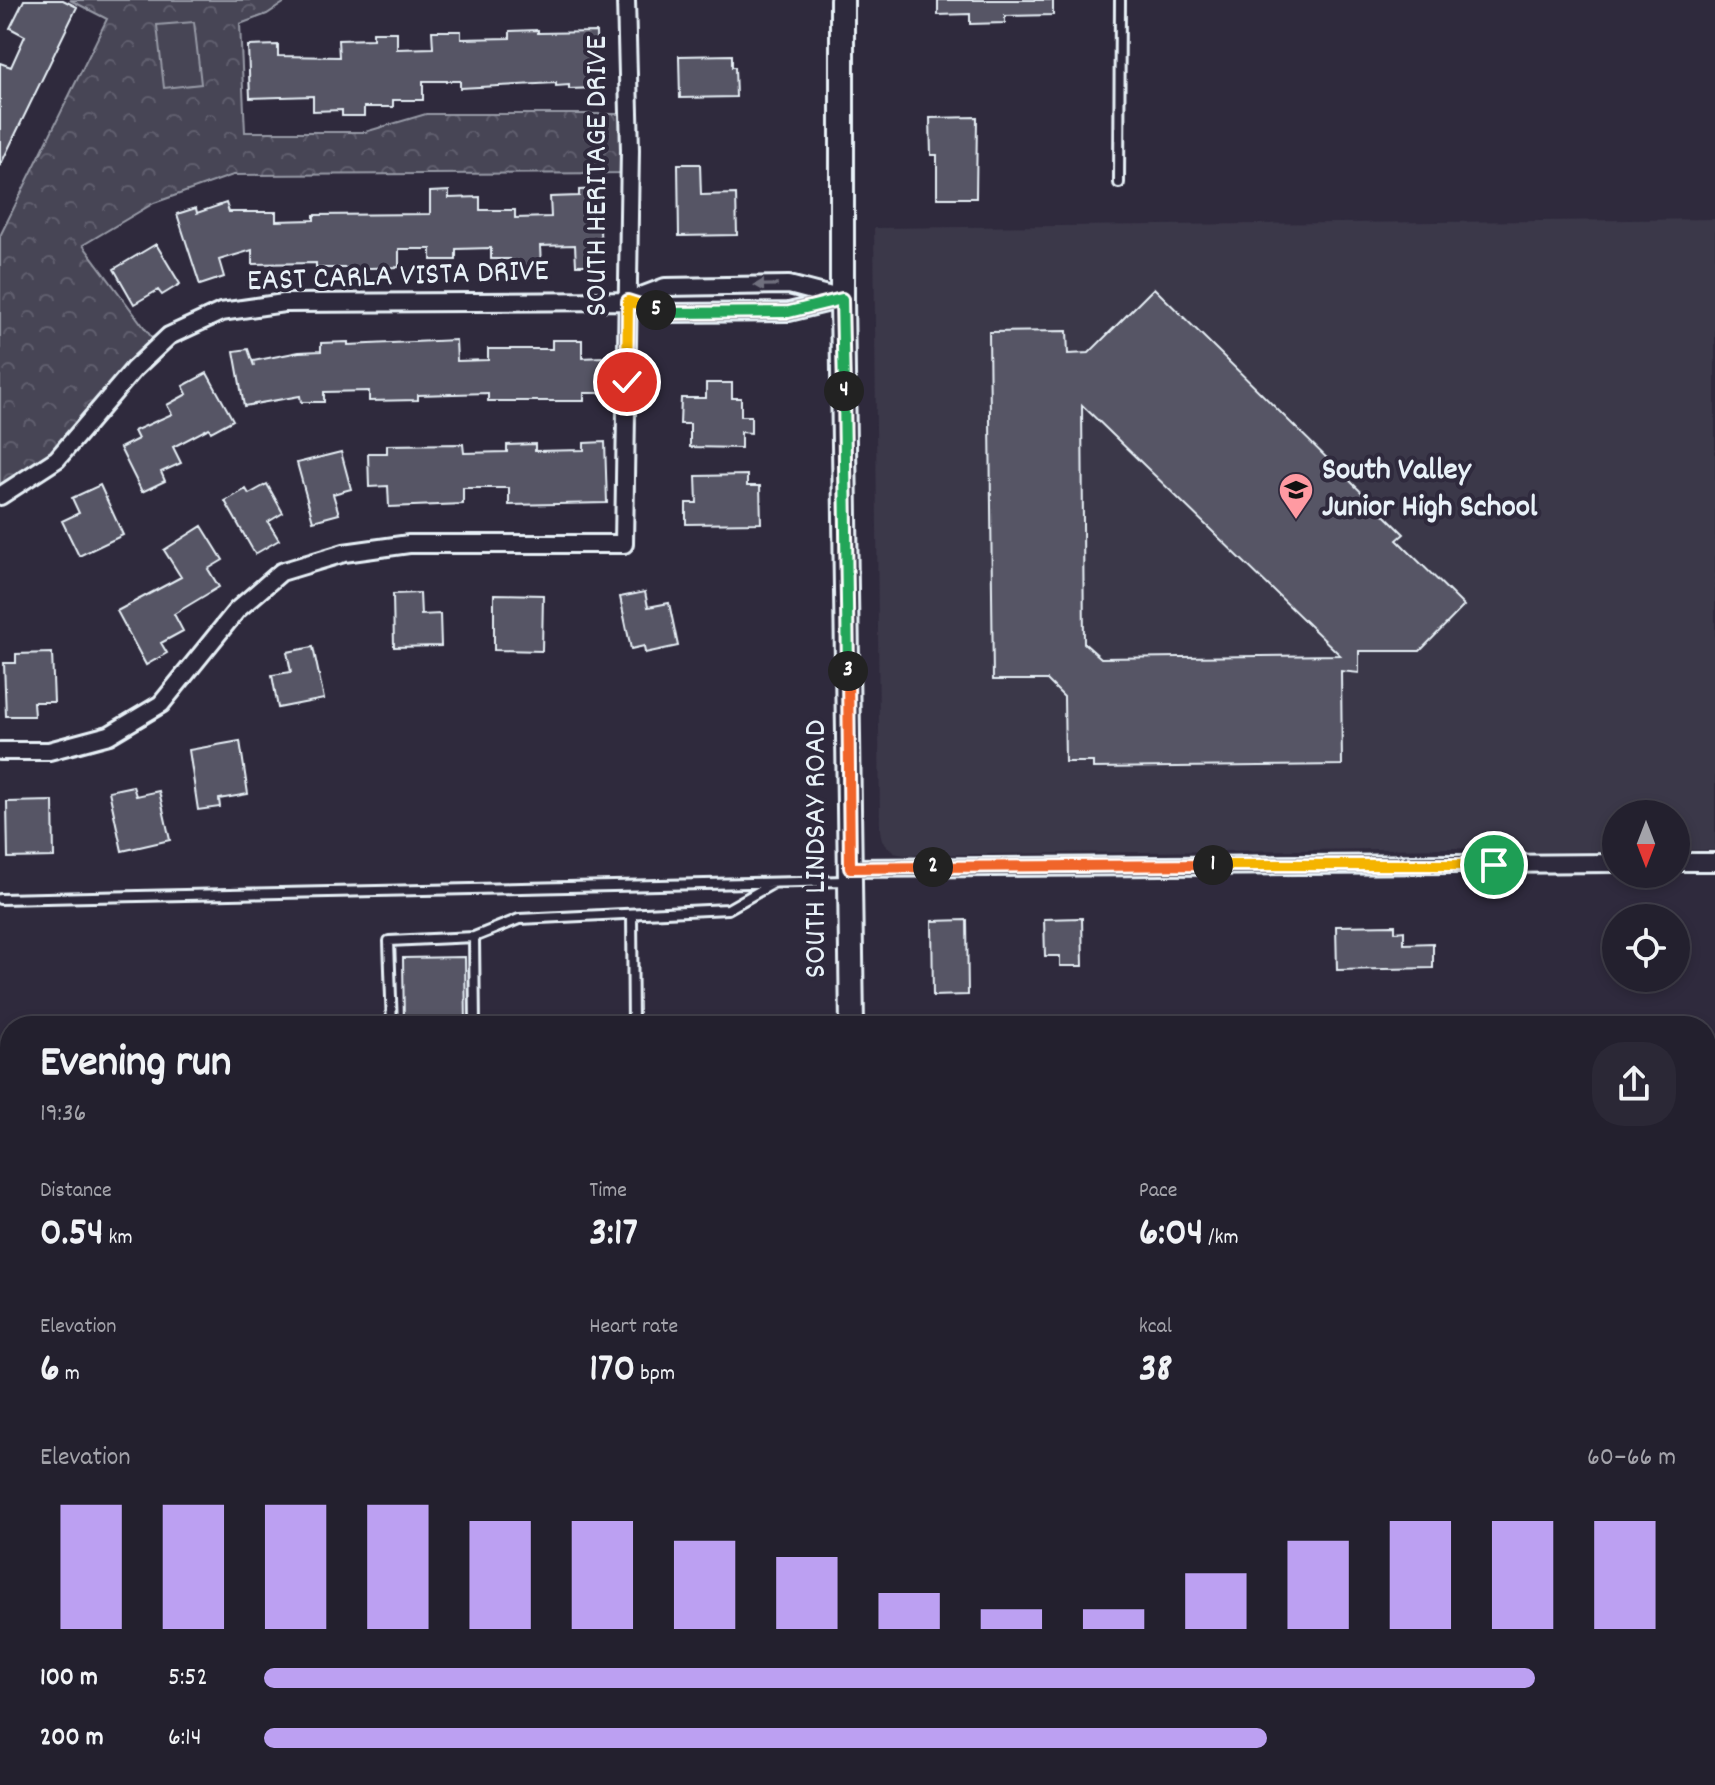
<!DOCTYPE html>
<meta charset="utf-8">
<style>
body{margin:0;font-family:Dekko,sans-serif;background:#2b2836;color:#f1f3f6;height:100vh;display:flex;flex-direction:column;font-size:30px;white-space:nowrap}
*{box-sizing:border-box;margin:0}
p{font-size:26px;color:#a3a3aa}
.icon{flex:none;width:44px;height:44px;fill:none;stroke:currentColor;stroke-width:2;stroke-linecap:round;stroke-linejoin:round}
.map{position:relative;flex:1;overflow:hidden}
.side{position:absolute;left:0px;top:1016px;width:1716px;height:770px;display:flex;flex-direction:column;background:#23202e;border-radius:32px 32px 0 0;box-shadow:0 4px 12px #0003,0 0 0 2px #403e4a}
.side>*{flex:none}
.needle{width:52px;rotate:180deg}
.buttons{position:absolute;left:1602px;top:800px;display:grid;gap:16px}
.buttons a{display:grid;place-items:center;width:88px;height:88px;border-radius:50%;background:#23202e;box-shadow:0 4px 12px #0003,0 0 0 2px #403e4a;font-size:40px}
.pin{position:absolute;display:grid;place-items:center;width:68px;height:68px;color:#fff;margin:-34px;border:4px solid #fff;border-radius:50%;box-shadow:0 2px 8px #0007}
.km{position:absolute;width:40px;height:40px;margin:-20px;border-radius:50%;background:#222;color:#fff;font-size:22px;line-height:40px;text-align:center}
.round{display:grid;place-items:center;flex:none;width:84px;height:84px;border-radius:32px;background:#2b2836}
.head{display:flex;align-items:center;justify-content:space-between;height:136px;padding:0 40px}
h1{font-size:44px;font-weight:700;line-height:60px}
.metrics{display:grid;grid-template-columns:repeat(3,1fr);gap:12px;height:136px;padding:8px 40px}
.metrics div{display:grid;align-content:center}
.metrics b{font-size:40px;font-weight:700}
.metrics small{font-size:22px;font-weight:400}
.metrics p{font-size:22px}
.chart{height:224px;padding:16px 40px}
.chart p{display:flex;justify-content:space-between}
.chart svg{width:100%;height:144px;margin-top:8px;stroke:#bca0f2;stroke-width:6}
ul{padding:0 40px;list-style:none;font-size:26px}
li{display:grid;grid-template-columns:128px 96px 1fr;align-items:center;height:60px}
li i{height:20px;border-radius:10px;background:#bca0f2}
.map>svg:first-child{display:block}
</style>
<div class="map">
<svg width="1715" height="1785" viewBox="0 0 1715 1785">
<defs>
<pattern id="park-crowns" width="20" height="18" patternUnits="userSpaceOnUse" patternTransform="scale(2)"><rect width="20" height="18" fill="#464455"/><path d="M2 6a3 3 0 1 1 6 0M12 15a3 3 0 1 1 6 0" fill="none" stroke="#615f6e"/></pattern>
</defs>
<rect width="100%" height="100%" fill="#2f2a3d"/>
<filter id="ink" filterUnits="userSpaceOnUse"><feTurbulence type="fractalNoise" baseFrequency=".0125" numOctaves="2"/><feDisplacementMap in="SourceGraphic" scale="16" xChannelSelector="R" yChannelSelector="G"/><feConvolveMatrix kernelMatrix="1 2 1 2 8 2 1 2 1" color-interpolation-filters="sRGB"/></filter>
<g filter="url(#ink)">
<!-- built -->
<path fill="#3b3749" d="M1715 219V850H1676V814H1616V851L1515 852 1456 848 904 855 894 853 882 841 880 830 874 228Z"/>
<!-- park -->
<path fill="url(#park-crowns)" stroke="#979aa6" stroke-width="2" d="M70 0H288L267 14 240 24 245 132H365L426 114H630V173L233 175 154 203 83 245 158 346 57 459 0 496V236L107 19Z
M281 1776H326V1785H280Z"/>
<!-- pitch -->
<path fill="#464455" stroke="#979aa6" stroke-width="2" d="M194 22 201 84 164 88 157 25Z"/>
<!-- building -->
<path fill="#575565" stroke="#e8f1f8" stroke-width="2" fill-rule="evenodd" d="M24 0H63L77 7 0 166V63L11 67 25 36 10 28Z
M938 0H1053V15L1005 16V23L970 24V14L938 15Z
M538 30V33L596 32 597 88 569 89V85L556 86V83L460 88V81H423V100H393V107H364V116H342V110L313 111V96L250 98 248 46 278 45V56L339 57 338 40 373 39V32H397V49L433 48 432 31H461V39L510 38V31Z
M732 55V67H735L736 97 680 98 679 56Z
M977 117 976 198H937V155H931L930 118Z
M678 164H700L701 195 736 194 737 235 679 236Z
M599 189 601 265H576L575 245 540 246 541 265 511 266 510 259H491V248L456 249V260H431V249H399V267L371 268H316V263L252 264V250L219 260 224 277 200 285 177 214 196 208 197 213 226 203 229 212H276V221L314 220V215L430 214V192L449 191V198L480 197V210H515V218L551 217 550 197 579 196V190Z
M156 244 180 284 162 295 158 290 134 304 114 269Z
M1154 288 1404 534 1397 540 1464 606 1420 651H1359V673L1341 671 1342 765 1093 768V762H1065L1064 697 1047 680H993L989 332 1067 331 1068 354 1089 353ZM1082 405 1340 655 1101 658 1084 643Z
M456 340 457 361 488 360V349H552V340H582V358L602 357 603 393H584V401H488V393L418 395V400L369 401V391L324 392V402H301L300 396 244 406 234 351 248 349 254 366 253 361 299 352 321 351V343L348 342V345Z
M207 373 233 420 211 432 209 428 173 447 181 463 161 472 165 481 142 492 120 448 138 439 134 431 172 414 167 405 187 394 183 386Z
M706 383H732V398H741V416H751V433L741 432V448L690 447V424H680L681 398H706Z
M605 442 607 503 509 505V488H463V504L389 507 388 486 369 487 368 453H387V445L463 444 464 453 507 452V445L535 444V451L584 450V443Z
M341 452 351 489 333 494 339 514 313 521 297 463Z
M747 475V486H760L761 523 686 524V503H697L696 476Z
M267 484 283 513 268 522 279 540 255 554 225 501 246 489 249 494Z
M100 485 123 535 79 556 62 521 79 513 72 498Z
M202 526 223 560 208 569 219 587 174 614 183 631 161 643 167 653 146 665 117 611 181 577 164 550Z
M645 592 648 607 669 603 678 646 645 653 644 646 631 649 620 597Z
M420 593 421 615 440 614 441 646 394 647 393 594Z
M494 594 543 595 542 651 494 650Z
M313 647 324 699 278 708 272 675 291 672 287 652Z
M52 653 54 702H33L34 716H6L4 663H16V654Z
M240 741 248 794 219 799 220 807 198 810 189 750Z
M133 786 136 796 159 791 170 840 122 851 109 791Z
M53 801 54 857 8 858 7 802Z
M1082 918 1083 966H1060V956H1045L1044 919Z
M967 920 968 995 933 996 932 921Z
M1395 925V932L1404 931V944L1433 943V968L1337 970 1336 926Z
M465 957 466 1026H404L403 958Z"/>
<g fill="none" stroke-linecap="round" stroke-linejoin="round">
<defs>
<path id="service" d="M1119 183 1120 0
M0 899 847 881
M632 915 633 1026
M474 937 475 1026
M392 1026 389 941 474 937 519 919 728 909 772 884"/>
<path id="minor" d="M628 301 665 287 789 285 839 298
M0 496 57 459 134 369 169 336 221 312 284 303 628 301 665 313 789 312 842 299
M0 751H49L109 735 161 704 237 610 281 572 344 553 409 544H624L630 150 626 0
M1676 862H1715
M850 868 1616 863
M0 1450H10
M0 1730H10
M636 1785V1776"/>
<path id="secondary" d="M842 0V299L852 1026
M860 1776V1785"/>
</defs>
<!-- service casing -->
<use href="#service" stroke="#e8f1f8" stroke-width="14"/>
<!-- minor casing -->
<use href="#minor" stroke="#e8f1f8" stroke-width="22"/>
<!-- secondary casing -->
<use href="#secondary" stroke="#e8f1f8" stroke-width="28"/>
<!-- service -->
<use href="#service" stroke="#2f2a3d" stroke-width="8"/>
<!-- minor -->
<use href="#minor" stroke="#2f2a3d" stroke-width="16"/>
<!-- secondary -->
<use href="#secondary" stroke="#2f2a3d" stroke-width="22"/>
</g>
<!-- one-way arrows -->
<defs><path id="oneway-solid" d="M-6-.8H1V-3.2L6.5 0L1 3.2V.8H-6Z" transform="scale(2)"/></defs>
<use fill="#70707e" href="#oneway-solid" transform="translate(766 285) rotate(179)"/>
</g>
<g fill="none" stroke-linecap="round" stroke-linejoin="round" filter="url(#ink)">
<defs>
<path id="split-1" d="M1213 865H1494"/>
<path id="split-2" d="M933 867 1213 865"/>
<path id="split-3" d="M848 671 850 868 933 867"/>
<path id="split-4" d="M844 391 848 671"/>
<path id="split-5" d="M656 310 665 313 789 312 842 299 844 391"/>
<path id="split-6" d="M627 382 628 301 656 310"/>
</defs>
<!-- split-1 casing -->
<use href="#split-1" stroke="#fff" stroke-width="16"/>
<!-- split-2 casing -->
<use href="#split-2" stroke="#fff" stroke-width="16"/>
<!-- split-3 casing -->
<use href="#split-3" stroke="#fff" stroke-width="16"/>
<!-- split-4 casing -->
<use href="#split-4" stroke="#fff" stroke-width="16"/>
<!-- split-5 casing -->
<use href="#split-5" stroke="#fff" stroke-width="16"/>
<!-- split-6 casing -->
<use href="#split-6" stroke="#fff" stroke-width="16"/>
<!-- split-1 -->
<use href="#split-1" stroke="#f5b400" stroke-width="10"/>
<!-- split-2 -->
<use href="#split-2" stroke="#f0652b" stroke-width="10"/>
<!-- split-3 -->
<use href="#split-3" stroke="#f0652b" stroke-width="10"/>
<!-- split-4 -->
<use href="#split-4" stroke="#22a559" stroke-width="10"/>
<!-- split-5 -->
<use href="#split-5" stroke="#22a559" stroke-width="10"/>
<!-- split-6 -->
<use href="#split-6" stroke="#f5b400" stroke-width="10"/>
</g>
<!-- icons -->
<defs>
<symbol id="school-pin" viewBox="-11 -11 22 30"><path d="M0 17L-7.5 6A9.5 9.5 0 1 1 7.5 6Z" fill="#ff9aa2" stroke="#2f2a3d"/><path d="M0-5L7-2L0 1L-7-2ZM-4 1L0 2.5L4 1V4Q0 6-4 4Z" fill="#111"/></symbol>
</defs>
<g fill-rule="evenodd">
<use href="#school-pin" x="1276" y="470" width="40" height="54"/>
</g>
<g text-anchor="middle" dominant-baseline="central" stroke-width="8" stroke-linejoin="round" paint-order="stroke">
<!-- street labels -->
<g font-size="32" fill="#e8f1f8" stroke="#2f2a3d">
<text transform="translate(599 176) rotate(-90)">SOUTH HERITAGE DRIVE</text>
<text transform="translate(398 278) rotate(-2)">EAST CARLA VISTA DRIVE</text>
<text transform="translate(818 849) rotate(-90)">SOUTH LINDSAY ROAD</text>
</g>
<!-- poi labels -->
<g font-size="32" font-weight="bold" fill="#e8f1f8" stroke="#2f2a3d" text-anchor="start">
<text x="1322" y="472">South Valley<tspan x="1322" dy="37">Junior High School</tspan></text>
</g>
</g>
</svg>
<div class="buttons">
<a><svg class="needle" viewBox="-14 -14 28 28"><path d="M0-13l5 13h-10z" fill="#e53935"/><path d="M0 13l5-13h-10z" fill="#a3a3aa"/></svg></a>
<a><svg class="icon" aria-label="locate" viewBox="0 0 24 24"><circle cx="12" cy="12" r="6"/><path d="M12 2v4M12 18v4M2 12h4M18 12h4"/></svg></a>
</div>
<div class="pin" style="left:1494px;top:865px;background:#1e9e55"><svg class="icon" aria-label="arrive" viewBox="0 0 24 24"><path d="M6 21V4h12l-3 4 3 4H6"/></svg></div>
<div class="pin" style="left:627px;top:382px;background:#d93025"><svg class="icon" aria-label="check" viewBox="0 0 24 24"><path d="M5 12l5 5 9-10"/></svg></div>
<b class="km" style="left:1213px;top:865px">1</b>
<b class="km" style="left:933px;top:867px">2</b>
<b class="km" style="left:848px;top:671px">3</b>
<b class="km" style="left:844px;top:391px">4</b>
<b class="km" style="left:656px;top:310px">5</b>
<section class="side">
<div class="head"><div><h1>Evening run</h1><p>19:36</p></div><a class="round"><svg class="icon" aria-label="share" viewBox="0 0 24 24"><path d="M12 15V3M7 8l5-5 5 5M5 13v7h14v-7"/></svg></a></div>
<div class="metrics">
<div><p>Distance</p><b>0.54<small> km</small></b></div>
<div><p>Time</p><b>3:17</b></div>
<div><p>Pace</p><b>6:04<small> /km</small></b></div>
</div>
<div class="metrics">
<div><p>Elevation</p><b>6<small> m</small></b></div>
<div><p>Heart rate</p><b>170<small> bpm</small></b></div>
<div><p>kcal</p><b>38</b></div>
</div>
<div class="chart"><p><span>Elevation</span>60–66 m</p>
<svg viewBox="0 0 160 44" preserveAspectRatio="none"><path d="M5 44V6M15 44V6M25 44V6M35 44V6M45 44V11M55 44V11M65 44V17M75 44V22M85 44V33M95 44V38M105 44V38M115 44V27M125 44V17M135 44V11M145 44V11M155 44V11"/></svg>
</div>
<ul>
<li><b>100 m</b>5:52<i style="width:90%"></i></li>
<li><b>200 m</b>6:14<i style="width:71%"></i></li>
</ul>
</section>
</div>
